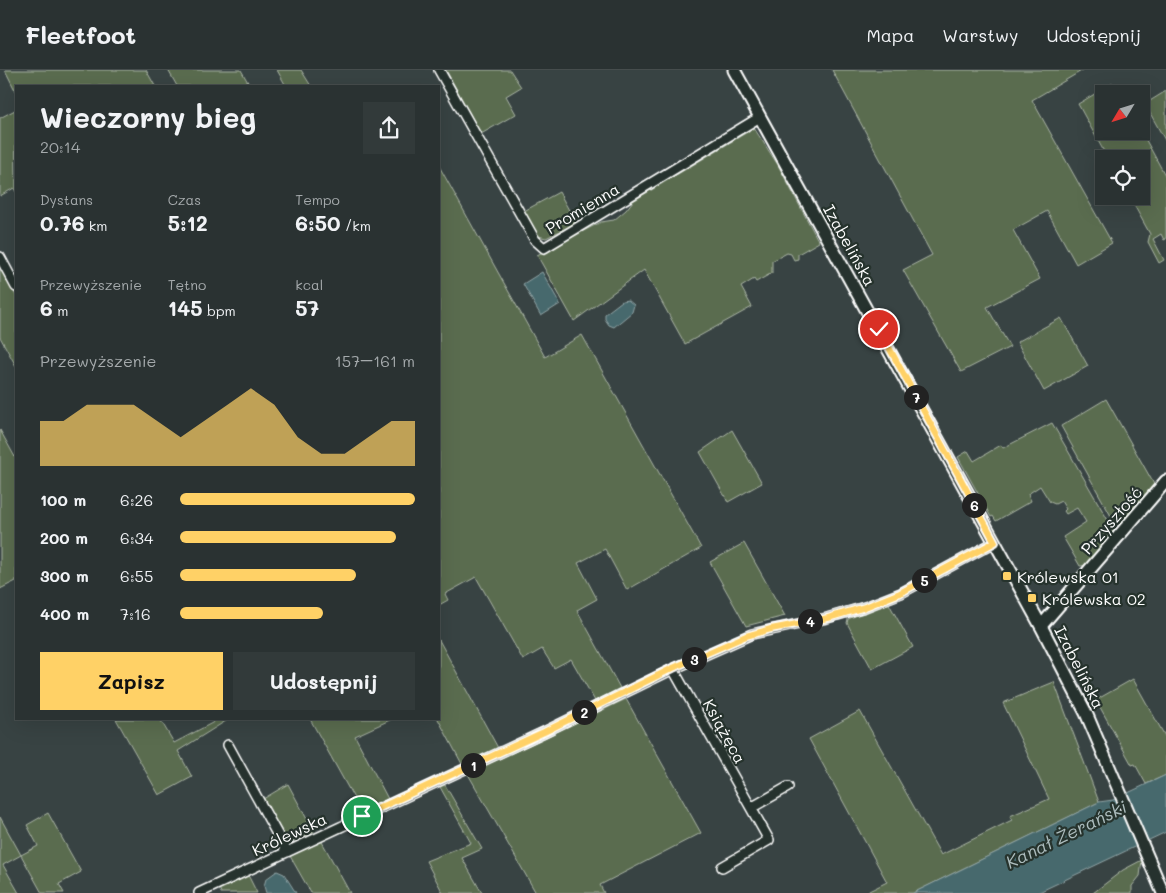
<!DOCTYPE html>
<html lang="pl">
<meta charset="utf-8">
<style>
body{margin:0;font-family:Mali,sans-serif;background:#323a3a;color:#f1f3f6;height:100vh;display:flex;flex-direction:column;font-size:19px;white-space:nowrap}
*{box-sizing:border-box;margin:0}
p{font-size:16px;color:#a5aaac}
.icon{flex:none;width:28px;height:28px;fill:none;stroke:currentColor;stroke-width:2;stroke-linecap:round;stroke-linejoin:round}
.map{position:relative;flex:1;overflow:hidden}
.panel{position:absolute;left:15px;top:15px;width:425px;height:635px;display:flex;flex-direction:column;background:#2a3232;border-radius:0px;box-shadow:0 5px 20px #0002,0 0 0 1px #464d4d}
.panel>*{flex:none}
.needle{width:32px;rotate:232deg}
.tools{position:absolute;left:1095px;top:15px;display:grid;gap:10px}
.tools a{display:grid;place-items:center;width:55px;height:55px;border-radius:0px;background:#2a3232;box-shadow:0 5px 20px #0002,0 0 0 1px #464d4d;font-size:25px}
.pin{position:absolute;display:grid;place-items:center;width:42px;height:42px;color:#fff;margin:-21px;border:2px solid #fff;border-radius:50%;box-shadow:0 1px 5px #0007}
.km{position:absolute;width:25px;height:25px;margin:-12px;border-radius:50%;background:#222;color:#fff;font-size:14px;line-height:25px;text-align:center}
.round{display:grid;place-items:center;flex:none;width:52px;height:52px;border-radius:0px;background:#323a3a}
.summary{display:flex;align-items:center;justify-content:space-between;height:85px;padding:0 25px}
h1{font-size:28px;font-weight:700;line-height:38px}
.stats{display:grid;grid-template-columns:repeat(3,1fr);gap:8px;height:85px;padding:5px 25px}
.stats div{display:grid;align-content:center}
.stats b{font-size:21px;font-weight:700}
.stats small{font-size:14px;font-weight:400}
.stats p{font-size:14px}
.chart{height:140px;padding:10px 25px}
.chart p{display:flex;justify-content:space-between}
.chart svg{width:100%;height:90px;margin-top:5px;fill:#ffd166;opacity:.7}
.cta{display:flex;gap:10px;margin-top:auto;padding:10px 25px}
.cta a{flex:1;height:58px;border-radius:0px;background:#ffd166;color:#111;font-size:20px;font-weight:700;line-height:58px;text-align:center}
.cta a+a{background:#323a3a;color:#f1f3f6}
ul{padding:0 25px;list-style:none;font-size:16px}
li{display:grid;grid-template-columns:80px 60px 1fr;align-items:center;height:38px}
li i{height:12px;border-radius:6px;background:#ffd166}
header{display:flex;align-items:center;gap:30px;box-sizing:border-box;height:70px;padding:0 25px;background:#2a3232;border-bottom:1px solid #464d4d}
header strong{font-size:24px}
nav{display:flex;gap:28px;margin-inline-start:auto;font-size:18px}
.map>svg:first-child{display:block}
</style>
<header>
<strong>Fleetfoot</strong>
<nav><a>Mapa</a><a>Warstwy</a><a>Udostępnij</a></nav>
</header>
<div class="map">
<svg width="1166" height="823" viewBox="0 0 1166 823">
<rect width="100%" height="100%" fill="#384343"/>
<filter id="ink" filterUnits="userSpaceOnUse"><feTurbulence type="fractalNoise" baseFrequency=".02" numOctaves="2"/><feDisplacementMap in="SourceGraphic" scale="10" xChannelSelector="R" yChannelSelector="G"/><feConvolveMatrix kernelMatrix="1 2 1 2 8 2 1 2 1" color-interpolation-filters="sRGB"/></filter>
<g filter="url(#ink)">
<!-- green -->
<path fill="#5a6c4f" stroke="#acb6a7" d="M5 0H146L155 16H16V22Z
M168 0H241L250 16H177Z
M277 0H301L311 16H286Z
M446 0H510L521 17 506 26 516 44 481 64Z
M832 0H1083L1032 30 1112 173 1076 194 1047 141 1013 160 1040 209 987 237 1010 277 961 302 903 200 932 185Z
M1113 13 1119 24H1104V61H1141L1166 107V169L1164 170 1161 164 1153 169 1164 190 1159 193 1148 172 1150 164 1129 126H1141V89H1108L1078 34Z
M1166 21V72L1145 34Z
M15 40 16 122 14 118 0 126V48Z
M754 58 778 95 819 172 798 184V189L794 190 791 184 787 183 772 191V203L756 212 754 209 741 217 752 237 685 274 644 200 574 251 537 185 601 152 614 150 626 140 633 131Z
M439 96 545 287 582 265 701 478 627 520 605 479 578 493 597 529 577 540 620 618 595 631 571 589 554 598 542 579 523 590 476 507 445 524 448 530 439 535Z
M559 122 576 153 546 168 538 166 524 141Z
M0 196 16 226V296L0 267Z
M1061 248 1088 296 1044 321 1017 272Z
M1106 329 1155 416 1121 454H1117L1111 446 1061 356Z
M1052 353 1113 459V466L1088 495 1080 496 1063 467 1086 452 1077 438 1066 444 1064 441 1066 439 1061 431 1055 434 1050 432 1040 416 1028 424 1031 431 996 451 993 446 991 447 958 387 968 381 974 391 1001 375 1003 378Z
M0 360 16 389V511L0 519Z
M732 360 762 413 728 432 700 382Z
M744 473 785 546 746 556 710 492Z
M888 532 913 577 872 599 847 553 848 549Z
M439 570 498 678 462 694 438 649Z
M1133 609 1166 668V705L1146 714 1135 694 1132 695 1096 630Z
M1054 612 1099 732 913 823H865L887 812 809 669 860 641 941 785 1012 750 1010 746 1049 729 1003 633Z
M626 629 701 763 600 815 604 823H536L468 704Z
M116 649H160L174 673 214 652 213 649H229L178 681 192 707 159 725Z
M310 649H392L355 666 388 729 361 741Z
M288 714 314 762 292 772 286 771 263 729Z
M445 715 482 779 462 788 482 823H443L426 791 471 773 440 717Z
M48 743 81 802 59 814 64 823H42L21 785 3 795 19 823H0V747L21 785 38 776 27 755Z
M321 770 350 823H311L290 786Z
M1142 790 1140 806 1132 816V823H1093L1123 800Z
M248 805 257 823H221L219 818Z"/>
<!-- water -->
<path fill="#47696d" stroke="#91a5a7" d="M542 202 560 234 541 246 523 214Z
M628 230 634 235 632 242 614 257 609 255 605 249V244L622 231Z
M1166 705V762L1037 823H913L1099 732 1113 730Z
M277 801 284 804 296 823H266L264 816 266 809Z"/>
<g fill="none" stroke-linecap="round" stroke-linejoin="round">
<defs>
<path id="minor" d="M439 0 535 170 544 178 760 47
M0 187 16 217
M673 599 769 770 722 797
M228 675 287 782
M751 738 788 717
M199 823 544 662 673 599 752 564 827 548 865 537 901 523 995 472"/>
<path id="tertiary" d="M734 0 1041 556 1086 643 1163 823
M1041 556 1166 411"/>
</defs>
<!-- minor casing -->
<use href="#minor" stroke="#fff" stroke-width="12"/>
<!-- tertiary casing -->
<use href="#tertiary" stroke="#fff" stroke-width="15"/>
<!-- minor -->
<use href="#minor" stroke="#26332d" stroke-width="9"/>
<!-- tertiary -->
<use href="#tertiary" stroke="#26332d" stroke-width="11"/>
</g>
</g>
<g fill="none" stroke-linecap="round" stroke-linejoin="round" filter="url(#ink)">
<defs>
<path id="route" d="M362 746 544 662 673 598 746 566 771 559 828 548 865 537 900 523 995 472 879 259"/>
</defs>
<!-- route casing -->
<use href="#route" stroke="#fff" stroke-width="10"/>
<!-- route -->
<use href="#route" stroke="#ffd166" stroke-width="6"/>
</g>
<!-- markers -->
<g fill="#ffd166" stroke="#26332d" stroke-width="2">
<rect x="1002" y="501" width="10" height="10" rx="2.5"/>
<rect x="1027" y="523" width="10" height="10" rx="2.5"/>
</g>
<g text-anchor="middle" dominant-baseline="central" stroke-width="4.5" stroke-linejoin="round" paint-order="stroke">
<!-- street labels -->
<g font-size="16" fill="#fff" stroke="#26332d">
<text transform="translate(582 138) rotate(-31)">Promienna</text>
<text transform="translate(850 175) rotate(61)">Izabelińska</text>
<text transform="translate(1111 450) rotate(-49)">Przyszłość</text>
<text transform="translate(1080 597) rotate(63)">Izabelińska</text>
<text transform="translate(725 661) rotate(61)">Książęca</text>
<text transform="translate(289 764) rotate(-25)">Królewska</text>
</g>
<!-- poi labels -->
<g font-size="16" fill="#fff" stroke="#26332d" text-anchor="start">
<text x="1017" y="506">Królewska 01</text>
<text x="1042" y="528">Królewska 02</text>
</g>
<!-- water labels -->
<g font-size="18" font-style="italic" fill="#acbcbd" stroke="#26332d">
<text transform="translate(1066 764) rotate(-26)">Kanał Żerański</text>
</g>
</g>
</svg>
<div class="tools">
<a><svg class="needle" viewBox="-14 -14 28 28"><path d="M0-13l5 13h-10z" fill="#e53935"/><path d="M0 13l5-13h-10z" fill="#a5aaac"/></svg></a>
<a><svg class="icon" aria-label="locate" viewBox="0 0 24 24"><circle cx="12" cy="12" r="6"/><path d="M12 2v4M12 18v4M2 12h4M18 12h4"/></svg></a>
</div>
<div class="pin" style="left:362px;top:746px;background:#1e9e55"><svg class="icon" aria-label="arrive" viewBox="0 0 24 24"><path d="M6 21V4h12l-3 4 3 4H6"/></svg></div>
<div class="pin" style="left:879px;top:259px;background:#d93025"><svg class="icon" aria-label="check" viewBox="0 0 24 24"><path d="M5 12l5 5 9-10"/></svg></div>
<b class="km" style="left:473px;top:695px">1</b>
<b class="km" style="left:584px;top:642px">2</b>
<b class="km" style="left:694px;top:589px">3</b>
<b class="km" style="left:810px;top:551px">4</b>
<b class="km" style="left:924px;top:510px">5</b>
<b class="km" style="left:974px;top:435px">6</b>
<b class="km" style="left:916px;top:327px">7</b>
<section class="panel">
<div class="summary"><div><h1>Wieczorny bieg</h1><p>20:14</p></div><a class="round"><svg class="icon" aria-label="share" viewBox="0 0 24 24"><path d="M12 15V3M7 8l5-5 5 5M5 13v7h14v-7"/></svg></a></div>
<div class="stats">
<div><p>Dystans</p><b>0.76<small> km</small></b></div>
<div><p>Czas</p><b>5:12</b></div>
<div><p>Tempo</p><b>6:50<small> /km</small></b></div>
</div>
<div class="stats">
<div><p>Przewyższenie</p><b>6<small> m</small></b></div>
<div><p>Tętno</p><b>145<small> bpm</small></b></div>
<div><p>kcal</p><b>57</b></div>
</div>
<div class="chart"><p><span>Przewyższenie</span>157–161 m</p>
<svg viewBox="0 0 160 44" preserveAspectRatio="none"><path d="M0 44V22L10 22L20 14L30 14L40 14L50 22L60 30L70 22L80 14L90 6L100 14L110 30L120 38L130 38L140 30L150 22L160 22V44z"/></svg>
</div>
<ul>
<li><b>100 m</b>6:26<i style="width:100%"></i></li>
<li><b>200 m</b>6:34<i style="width:92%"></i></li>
<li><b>300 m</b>6:55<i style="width:75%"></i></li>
<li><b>400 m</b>7:16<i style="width:61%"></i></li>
</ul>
<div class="cta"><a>Zapisz</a><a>Udostępnij</a></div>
</section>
</div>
